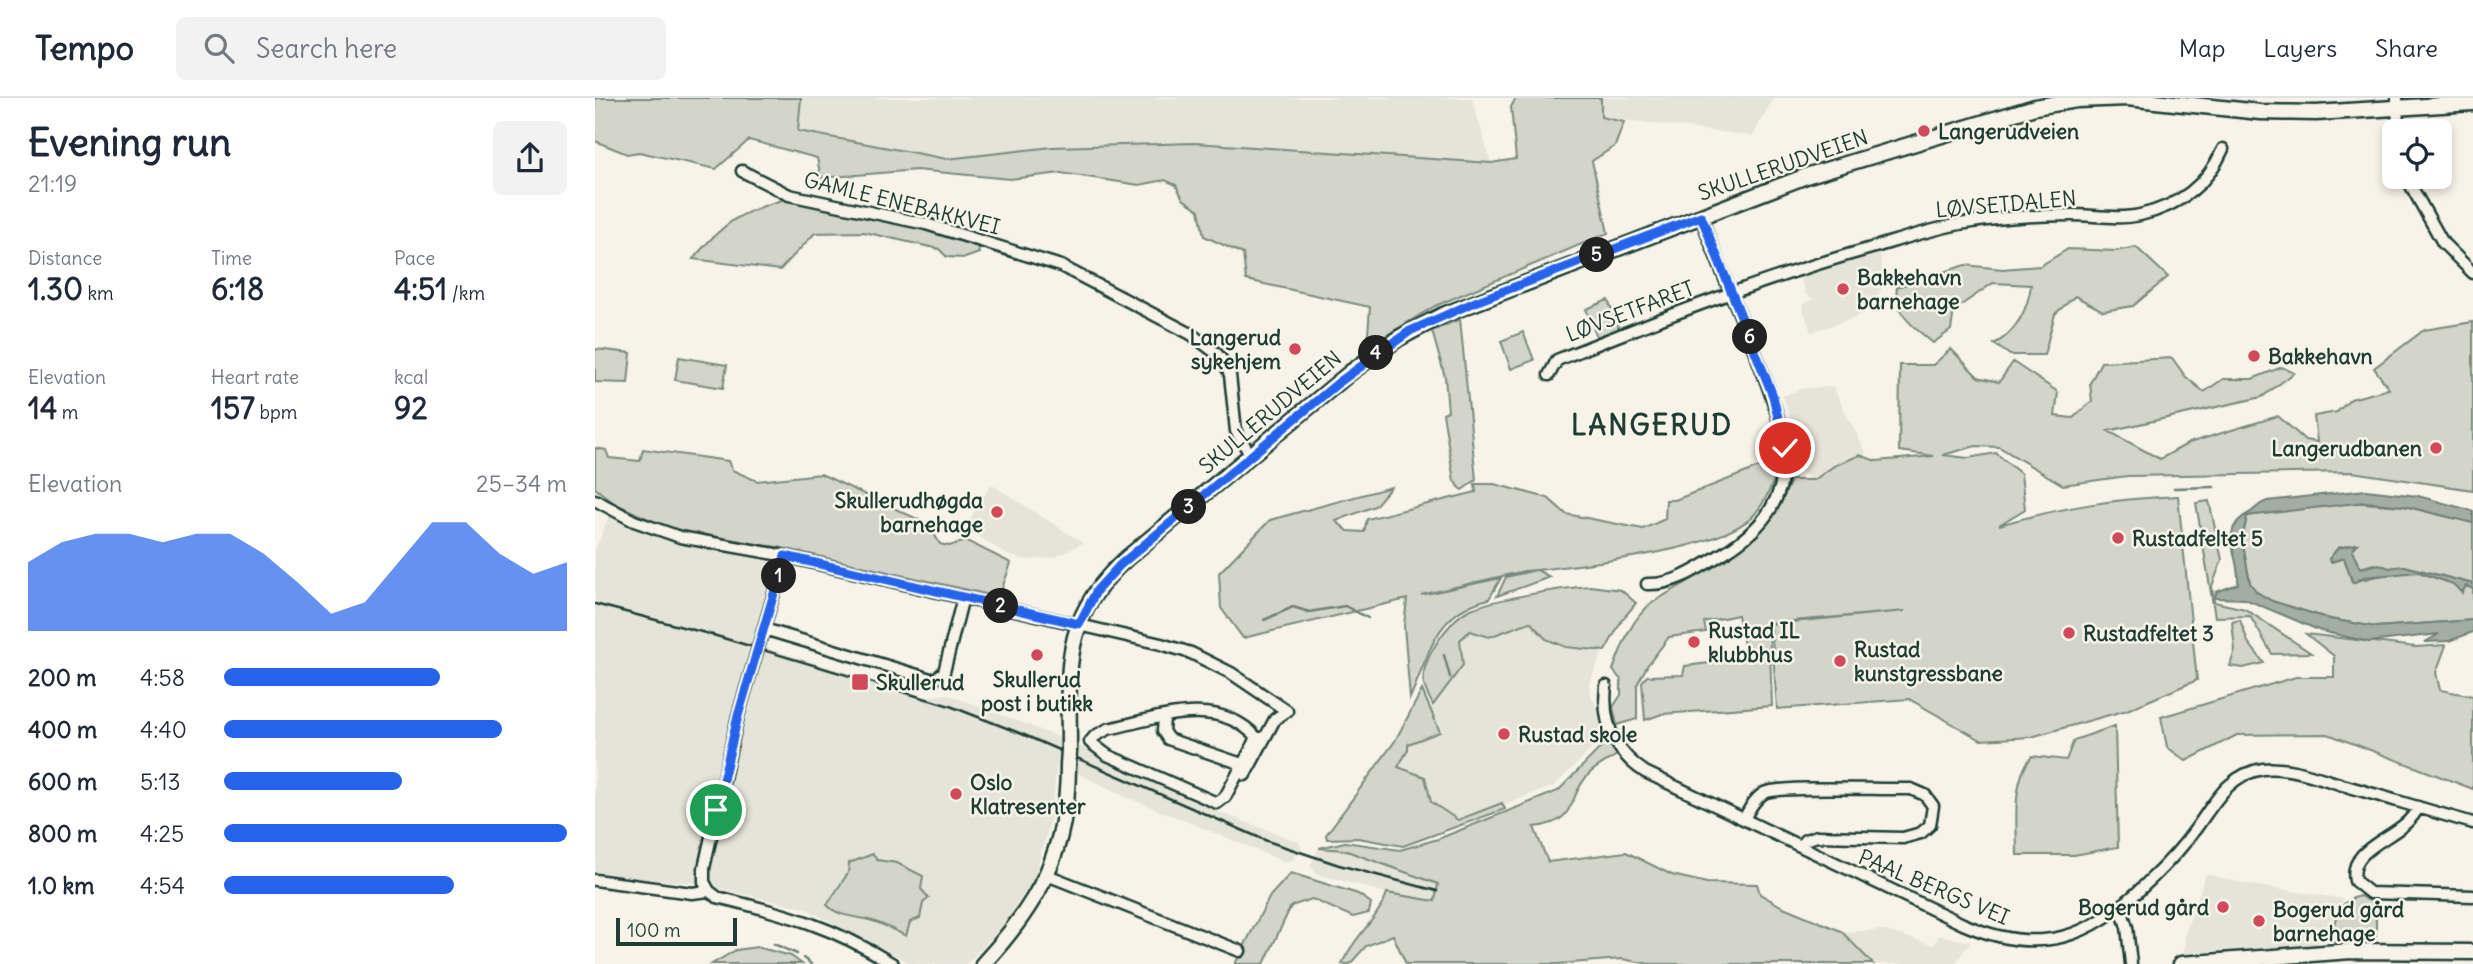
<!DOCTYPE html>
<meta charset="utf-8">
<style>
body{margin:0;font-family:Delius,sans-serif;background:#f2f2f3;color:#1f2937;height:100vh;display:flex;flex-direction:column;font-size:26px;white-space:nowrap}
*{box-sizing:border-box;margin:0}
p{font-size:23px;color:#747a83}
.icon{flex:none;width:38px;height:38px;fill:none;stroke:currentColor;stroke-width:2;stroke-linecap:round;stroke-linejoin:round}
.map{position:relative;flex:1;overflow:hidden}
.sheet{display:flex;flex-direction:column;background:#fff;width:595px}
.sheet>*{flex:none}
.controls{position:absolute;left:1787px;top:21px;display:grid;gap:14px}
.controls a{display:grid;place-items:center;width:70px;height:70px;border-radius:10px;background:#fff;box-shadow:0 4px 10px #0003;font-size:35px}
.scale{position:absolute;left:21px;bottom:18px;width:121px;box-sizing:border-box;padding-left:7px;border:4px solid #1f3d34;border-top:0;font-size:19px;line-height:24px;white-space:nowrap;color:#1f3d34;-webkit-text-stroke:5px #f7f3e8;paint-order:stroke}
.pin{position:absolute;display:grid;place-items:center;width:60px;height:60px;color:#fff;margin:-30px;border:4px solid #fff;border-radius:50%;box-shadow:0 2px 7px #0007}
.km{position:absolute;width:35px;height:35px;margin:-18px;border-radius:50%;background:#222;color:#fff;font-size:19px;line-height:35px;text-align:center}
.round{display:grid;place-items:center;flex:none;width:74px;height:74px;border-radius:10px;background:#f2f2f3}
.head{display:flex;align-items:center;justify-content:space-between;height:119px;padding:0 28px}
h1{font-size:38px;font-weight:700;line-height:52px}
.metrics{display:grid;grid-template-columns:repeat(3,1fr);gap:10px;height:119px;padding:7px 28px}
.metrics div{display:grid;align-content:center}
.metrics b{font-size:30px;font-weight:700}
.metrics small{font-size:19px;font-weight:400}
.metrics p{font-size:19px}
.chart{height:196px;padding:14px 28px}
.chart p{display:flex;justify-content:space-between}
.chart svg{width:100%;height:126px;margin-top:7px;fill:#2563eb;opacity:.7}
ul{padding:0 28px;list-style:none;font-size:23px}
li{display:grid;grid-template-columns:112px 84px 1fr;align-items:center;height:52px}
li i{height:18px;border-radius:9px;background:#2563eb}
header{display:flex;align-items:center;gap:42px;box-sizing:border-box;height:98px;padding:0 35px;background:#fff;border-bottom:2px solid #e0e1e3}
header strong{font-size:33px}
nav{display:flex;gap:38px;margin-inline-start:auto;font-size:24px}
.search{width:490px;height:63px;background:#f2f2f3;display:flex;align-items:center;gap:18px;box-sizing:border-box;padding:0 24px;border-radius:10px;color:#747a83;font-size:26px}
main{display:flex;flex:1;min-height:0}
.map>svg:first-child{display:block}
</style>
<header>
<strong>Tempo</strong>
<div class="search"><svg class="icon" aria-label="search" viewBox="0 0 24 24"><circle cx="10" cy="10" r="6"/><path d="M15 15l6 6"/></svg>Search here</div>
<nav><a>Map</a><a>Layers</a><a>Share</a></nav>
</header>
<main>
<section class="sheet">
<div class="head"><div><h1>Evening run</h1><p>21:19</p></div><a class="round"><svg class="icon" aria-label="share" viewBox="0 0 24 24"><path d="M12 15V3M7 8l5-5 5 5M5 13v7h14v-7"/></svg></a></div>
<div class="metrics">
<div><p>Distance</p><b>1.30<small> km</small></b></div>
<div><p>Time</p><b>6:18</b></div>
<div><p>Pace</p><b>4:51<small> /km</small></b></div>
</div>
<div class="metrics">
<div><p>Elevation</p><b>14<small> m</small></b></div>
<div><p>Heart rate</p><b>157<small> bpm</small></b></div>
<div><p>kcal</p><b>92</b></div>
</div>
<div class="chart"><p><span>Elevation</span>25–34 m</p>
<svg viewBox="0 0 160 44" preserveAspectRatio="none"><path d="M0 44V20L10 13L20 10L30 10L40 13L50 10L60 10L70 17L80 27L90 38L100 34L110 20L120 6L130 6L140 17L150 24L160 20V44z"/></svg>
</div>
<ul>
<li><b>200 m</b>4:58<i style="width:63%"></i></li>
<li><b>400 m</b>4:40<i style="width:81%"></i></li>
<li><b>600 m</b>5:13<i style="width:52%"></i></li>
<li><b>800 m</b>4:25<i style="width:100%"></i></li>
<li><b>1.0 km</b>4:54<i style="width:67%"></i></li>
</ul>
</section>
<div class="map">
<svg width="1878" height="866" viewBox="0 0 1878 866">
<rect width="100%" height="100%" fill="#f7f3e8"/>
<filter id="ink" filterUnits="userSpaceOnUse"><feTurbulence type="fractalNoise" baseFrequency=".0143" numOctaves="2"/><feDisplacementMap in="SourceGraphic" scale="14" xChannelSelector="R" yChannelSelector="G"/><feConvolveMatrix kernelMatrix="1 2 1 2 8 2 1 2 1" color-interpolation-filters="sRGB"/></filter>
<g filter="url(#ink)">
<!-- built -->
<path fill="#e5e4d9" d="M206 0H877L896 65 600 45 457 49 352 61 203 33Z
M1006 0H1178L1158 38 1006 19Z
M1285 155 1289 185 1278 207 1260 220 1216 234 1207 207 1219 201 1211 197 1205 180Z
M1238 289 1271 355 1218 384 1199 365 1198 329 1188 298 1208 290Z
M396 386 488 445 461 459 433 462 412 457 370 429Z
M19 405 79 433 138 445 180 466 159 546 330 599 351 596 415 620 486 648 624 714 704 744 707 751 697 762 688 763 529 698 462 665 456 720 439 781 406 831 371 866H317L209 810 94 784 23 780 0 776V453Z
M930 524 939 528 951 541 971 549 1008 553 994 587 996 598 1005 615 1008 640 959 688 810 743 762 730 813 653 811 631 820 616 838 607 868 567 865 542 875 532 894 539Z
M724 750 749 752 844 786 840 803 792 795 722 776 715 768Z
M1611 776 1651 786 1749 801 1722 846 1589 855 1590 835Z
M1287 832 1339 847 1344 837 1376 844 1359 866H1256L1242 834Z"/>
<!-- green -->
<path fill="#d3d5ca" stroke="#79897f" stroke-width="2" d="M0 0H206L203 33 352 61 457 49 600 45 896 65 921 61 916 9 921 0H1006V19L1029 24 1020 48 997 63 1013 135 840 208 772 249 775 209 651 182 648 156 609 138 604 112 588 101 581 87 570 82 544 87 466 75 415 81 321 72 226 80 222 60 154 42 121 71 44 54 32 56 0 43Z
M194 100 343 132 383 149 384 155 370 160 352 159 344 151 269 134 220 135 185 172 98 161C131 122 145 114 194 100Z
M1541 149 1573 179 1538 208 1508 213 1480 198 1460 216 1449 257H1415L1399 246C1421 235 1433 211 1436 187L1398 185 1359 212 1356 232 1338 245C1320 230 1298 216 1302 189L1370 167 1407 171 1445 168 1473 151 1521 153Z
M1013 202 1024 231 1002 239 991 211Z
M865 221 881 382 867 392 859 383 848 315 853 313 850 279 837 233Z
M1878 224V392L1757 374 1532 378 1468 387 1404 349 1381 348 1348 357 1373 360 1401 355 1426 376 1430 411 1404 427C1469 409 1516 401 1583 398L1602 582 1532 612 1436 639 1386 642 1314 601 1182 611 1176 526 1310 513 1174 525 1177 608 1067 616 1050 622 1047 584 1052 578 1088 577 1090 568 1157 560 1156 551 1150 552 1143 517 1109 524 1111 534 1074 539 1052 568 1042 587V621L1022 627 1018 609 1026 597V582L1018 572C1027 548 1036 521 1057 505 1118 466 1167 454 1196 382H1219L1239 368 1265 357 1281 363 1339 358 1304 353 1305 267H1338L1356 251 1383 279 1404 284 1418 264 1463 294 1460 318 1478 320 1497 303 1495 285 1506 264 1577 260 1591 279 1609 294 1628 281H1657L1687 269 1699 275 1667 299 1513 333 1565 361 1594 345 1683 318 1710 342 1722 344 1719 318 1742 314 1756 301 1794 291 1779 270 1829 232Z
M928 234 939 262 916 271 906 243Z
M0 251 36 255 33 285 0 284Z
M84 259 132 267 128 290 80 282Z
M0 350 11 352 14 360 45 363 48 351 133 363 137 372 162 383 226 376 333 426 345 446 354 448 372 443 416 465 404 499 183 449 138 445 79 433 19 405 0 390Z
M1185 361C1182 379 1170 406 1157 419 1121 453 992 466 942 472L955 479 902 498 911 479 941 472 929 473 826 497 906 480 894 501C839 514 835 556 815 600L809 528 812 501 648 540 626 510 624 475 675 422 796 389 780 408 741 423 753 433 769 434 772 421 881 394 880 386H899L953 400 971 416 1048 431 1070 421 1071 402H1080Z
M1614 403 1627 462 1617 488 1619 504 1650 511 1716 555 1677 556 1655 518 1620 519 1601 405Z
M1752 404 1809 408 1878 425V486L1810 468 1794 470 1779 466 1765 470 1757 453 1762 446 1743 450 1734 461 1736 464 1749 460 1757 484C1771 481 1814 469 1827 475 1842 481 1858 486 1875 489L1878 491V522L1781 529 1735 521 1677 503 1662 495 1655 485 1647 442 1652 418Z
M995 488 1026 492 1041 505 1027 522 1010 553 971 549 951 541 935 524 894 539 875 533 865 542 868 567 838 607C835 601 831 594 829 587 824 564 854 521 874 512 897 501 969 490 995 488Z
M1645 522 1653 544 1669 565 1648 570 1635 568 1640 552 1637 524Z
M1711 536 1821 549 1851 547 1841 575 1845 592 1878 598V691L1733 636 1642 637 1591 663 1572 649 1566 619 1701 579H1739V558Z
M827 592 845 634 813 646V652L803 669 830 679 836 704 863 722 907 705 910 711 808 748 763 740 732 741 731 737 800 643Z
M1520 628 1523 749 1479 757H1422C1422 726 1416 683 1437 658L1471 662 1479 642Z
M1013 642 1022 657C1013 663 1002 668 994 676 971 699 985 724 939 729L953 764 1031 754 1077 777 1112 785 1162 786 1165 796 1186 808 1246 833 1278 866H1055L1027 861 963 866H811L798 837 771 848 755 866H747C758 839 783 822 792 795L840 803 843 786 749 752 724 750 750 744 805 752 843 741 963 693Z
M278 756 282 762 302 765 328 778 326 791 334 800 328 805 325 820 315 824 311 838C300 833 287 825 274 822 259 818 244 819 232 807L253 775 254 765Z
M696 775 763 796 776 805 774 815 758 819 717 801 696 808 669 866H640L675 798Z
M1765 798 1781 806V840L1738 843C1737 824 1743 802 1765 798Z
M162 849 196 858 207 866H117L141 852Z"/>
<!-- water -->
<path fill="#a4ada3" stroke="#6f8077" stroke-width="2" d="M1771 392 1823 398 1878 413V425L1809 408 1770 404 1652 418 1647 442 1655 485 1662 494 1677 503 1735 521 1781 529 1878 522V534L1854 543 1830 544 1844 536 1774 544 1726 533 1650 501 1620 500 1621 494 1643 486C1646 459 1621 432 1654 415 1661 411 1663 406 1672 403Z
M1762 446 1757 453 1765 470 1784 466 1794 470 1809 468 1878 486V491L1871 488 1867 495 1858 486 1824 474 1769 479 1758 485 1749 460 1736 464 1734 461 1743 450Z"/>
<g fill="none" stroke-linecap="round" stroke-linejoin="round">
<!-- stream -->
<path stroke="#6f8077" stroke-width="2.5" d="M1579 390 1619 389
M669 522 698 509 714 514 750 508 773 520
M849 557 855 579
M179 846 202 856
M208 860 216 866"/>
<defs>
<path id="street" d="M1802 0 1803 33
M147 73 194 97 331 126 466 168 596 236 621 255 630 266 635 277 641 333 656 358
M1811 79 1848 145 1878 175
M954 277 962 262C1064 221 1167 181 1273 151 1304 142 1333 132 1365 126 1401 120 1439 117 1476 117 1498 117 1523 122 1545 117 1584 108 1612 88 1628 51
M0 402 39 423 85 439 180 456 566 546 596 555 636 575 692 613 680 621 650 677
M1052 486C1081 487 1105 469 1130 454 1216 400 1191 334 1161 257 1143 211 1122 165 1106 118
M169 531 339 582 349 574 368 499
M1011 588C1007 624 1019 654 1050 674L1368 826C1444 859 1496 841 1553 784 1571 767 1588 749 1602 729 1620 704 1634 676 1668 671 1695 668 1724 680 1751 688 1793 700 1835 713 1878 725
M569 620 568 633 573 641 647 666
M662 640 630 699 622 705 512 657 495 644 500 638 513 631C560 621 623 596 662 640H669
M1823 709C1811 740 1752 746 1760 783L1775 795 1878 798
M1149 721C1154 712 1159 701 1169 695 1184 687 1290 692 1316 691L1330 697 1338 708 1335 727 1326 735 1308 740 1222 738 1210 742 1205 748
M452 777 645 853
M0 782 97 795 114 793 122 799C191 816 237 828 298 866
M114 793 109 784V770L143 618 190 458
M1526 811 1532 829 1536 866"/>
<path id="secondary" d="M474 652C474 571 465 520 532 460L756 274 804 240 848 217 1214 77 1440 9 1482 2 1532 0 1665 14 1721 15 1878 5
M388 866C445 804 473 752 473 667
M1586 866 1756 853 1878 854"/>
</defs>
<!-- street casing -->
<use href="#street" stroke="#1f3d34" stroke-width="15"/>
<!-- secondary casing -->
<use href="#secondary" stroke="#1f3d34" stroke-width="19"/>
<!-- street -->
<use href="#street" stroke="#f7f3e8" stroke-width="10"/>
<!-- secondary -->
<use href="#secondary" stroke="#f7f3e8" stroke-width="14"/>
<!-- rail -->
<path stroke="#1f3d34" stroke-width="2.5" d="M0 506 118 537 355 608 427 636 672 743 744 767 842 793"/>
<defs>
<path id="secondary-bridge" d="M473 667 474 652"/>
</defs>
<!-- secondary-bridge casing -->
<use href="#secondary-bridge" stroke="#1f3d34" stroke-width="19" stroke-linecap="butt"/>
<!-- secondary-bridge -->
<use href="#secondary-bridge" stroke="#f7f3e8" stroke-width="14"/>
</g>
</g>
<g fill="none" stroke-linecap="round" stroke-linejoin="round" filter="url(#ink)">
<defs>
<path id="route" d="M121 712 143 618 190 458 484 526 502 492 525 467 743 285 815 233 880 204 1106 118 1178 298 1190 350"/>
</defs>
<!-- route casing -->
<use href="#route" stroke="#fff" stroke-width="14"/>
<!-- route -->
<use href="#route" stroke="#2563eb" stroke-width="9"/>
</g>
<!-- markers -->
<g fill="#d1495b" stroke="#f7f3e8" stroke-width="2.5">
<circle cx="1329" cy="33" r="7"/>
<circle cx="1248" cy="191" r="7"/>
<circle cx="700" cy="251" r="7"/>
<circle cx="1659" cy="258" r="7"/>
<circle cx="1841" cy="350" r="7"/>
<circle cx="402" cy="414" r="7"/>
<circle cx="1523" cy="440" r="7"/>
<circle cx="1474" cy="535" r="7"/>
<circle cx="1099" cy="544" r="7"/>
<circle cx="442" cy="557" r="7"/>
<circle cx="1245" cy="563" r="7"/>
<rect x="256" y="575" width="18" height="18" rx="3.5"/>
<circle cx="909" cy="636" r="7"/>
<circle cx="361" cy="696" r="7"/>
<circle cx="1628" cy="809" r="7"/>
<circle cx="1664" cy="823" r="7"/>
</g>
<g text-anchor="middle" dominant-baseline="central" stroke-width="5" stroke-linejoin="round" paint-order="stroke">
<!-- poi labels -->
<g font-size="21" font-weight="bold" fill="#1f3d34" stroke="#f7f3e8" text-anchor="start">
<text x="1343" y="33">Langerudveien</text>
<text x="1262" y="179">Bakkehavn<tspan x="1262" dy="24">barnehage</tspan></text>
<text x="686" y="239" text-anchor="end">Langerud<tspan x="686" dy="24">sykehjem</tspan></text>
<text x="1673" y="258">Bakkehavn</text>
<text x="1827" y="350" text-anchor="end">Langerudbanen</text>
<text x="388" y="402" text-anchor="end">Skullerudhøgda<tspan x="388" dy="24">barnehage</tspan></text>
<text x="1537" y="440">Rustadfeltet 5</text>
<text x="1113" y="532">Rustad IL<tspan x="1113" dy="24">klubbhus</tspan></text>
<text x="1488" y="535">Rustadfeltet 3</text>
<text x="1259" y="551">Rustad<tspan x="1259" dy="24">kunstgressbane</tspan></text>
<text x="442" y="581" text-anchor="middle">Skullerud<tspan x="442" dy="24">post i butikk</tspan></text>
<text x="281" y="584">Skullerud</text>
<text x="923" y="636">Rustad skole</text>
<text x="375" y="684">Oslo<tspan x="375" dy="24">Klatresenter</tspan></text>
<text x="1614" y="809" text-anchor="end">Bogerud gård</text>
<text x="1678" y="811">Bogerud gård<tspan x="1678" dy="24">barnehage</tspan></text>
</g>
<!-- street labels -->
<g font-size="21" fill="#1f3d34" stroke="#f7f3e8">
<text transform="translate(1188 67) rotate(-19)">SKULLERUDVEIEN</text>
<text transform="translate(307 105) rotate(14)">GAMLE ENEBAKKVEI</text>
<text transform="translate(1411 106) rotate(-5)">LØVSETDALEN</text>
<text transform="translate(1035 213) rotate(-21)">LØVSETFARET</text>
<text transform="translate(675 314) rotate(-40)">SKULLERUDVEIEN</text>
<text transform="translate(1339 789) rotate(23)">PAAL BERGS VEI</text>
</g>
<!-- district labels -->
<g font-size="28" font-weight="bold" letter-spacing="2" fill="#1f3d34" stroke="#f7f3e8">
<text x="1057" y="327">LANGERUD</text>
</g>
</g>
</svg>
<div class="controls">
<a><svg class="icon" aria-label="locate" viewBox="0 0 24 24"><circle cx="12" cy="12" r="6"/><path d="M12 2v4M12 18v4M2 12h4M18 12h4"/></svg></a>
</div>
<div class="scale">100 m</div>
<div class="pin" style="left:121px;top:712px;background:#1e9e55"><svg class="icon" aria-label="arrive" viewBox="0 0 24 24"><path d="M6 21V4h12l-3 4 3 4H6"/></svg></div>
<div class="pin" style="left:1190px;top:350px;background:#d93025"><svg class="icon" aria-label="check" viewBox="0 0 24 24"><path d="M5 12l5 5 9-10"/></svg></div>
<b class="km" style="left:184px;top:478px">1</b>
<b class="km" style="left:406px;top:508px">2</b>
<b class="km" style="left:594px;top:409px">3</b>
<b class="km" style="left:781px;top:255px">4</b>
<b class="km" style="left:1002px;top:157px">5</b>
<b class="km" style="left:1155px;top:239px">6</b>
</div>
</main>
